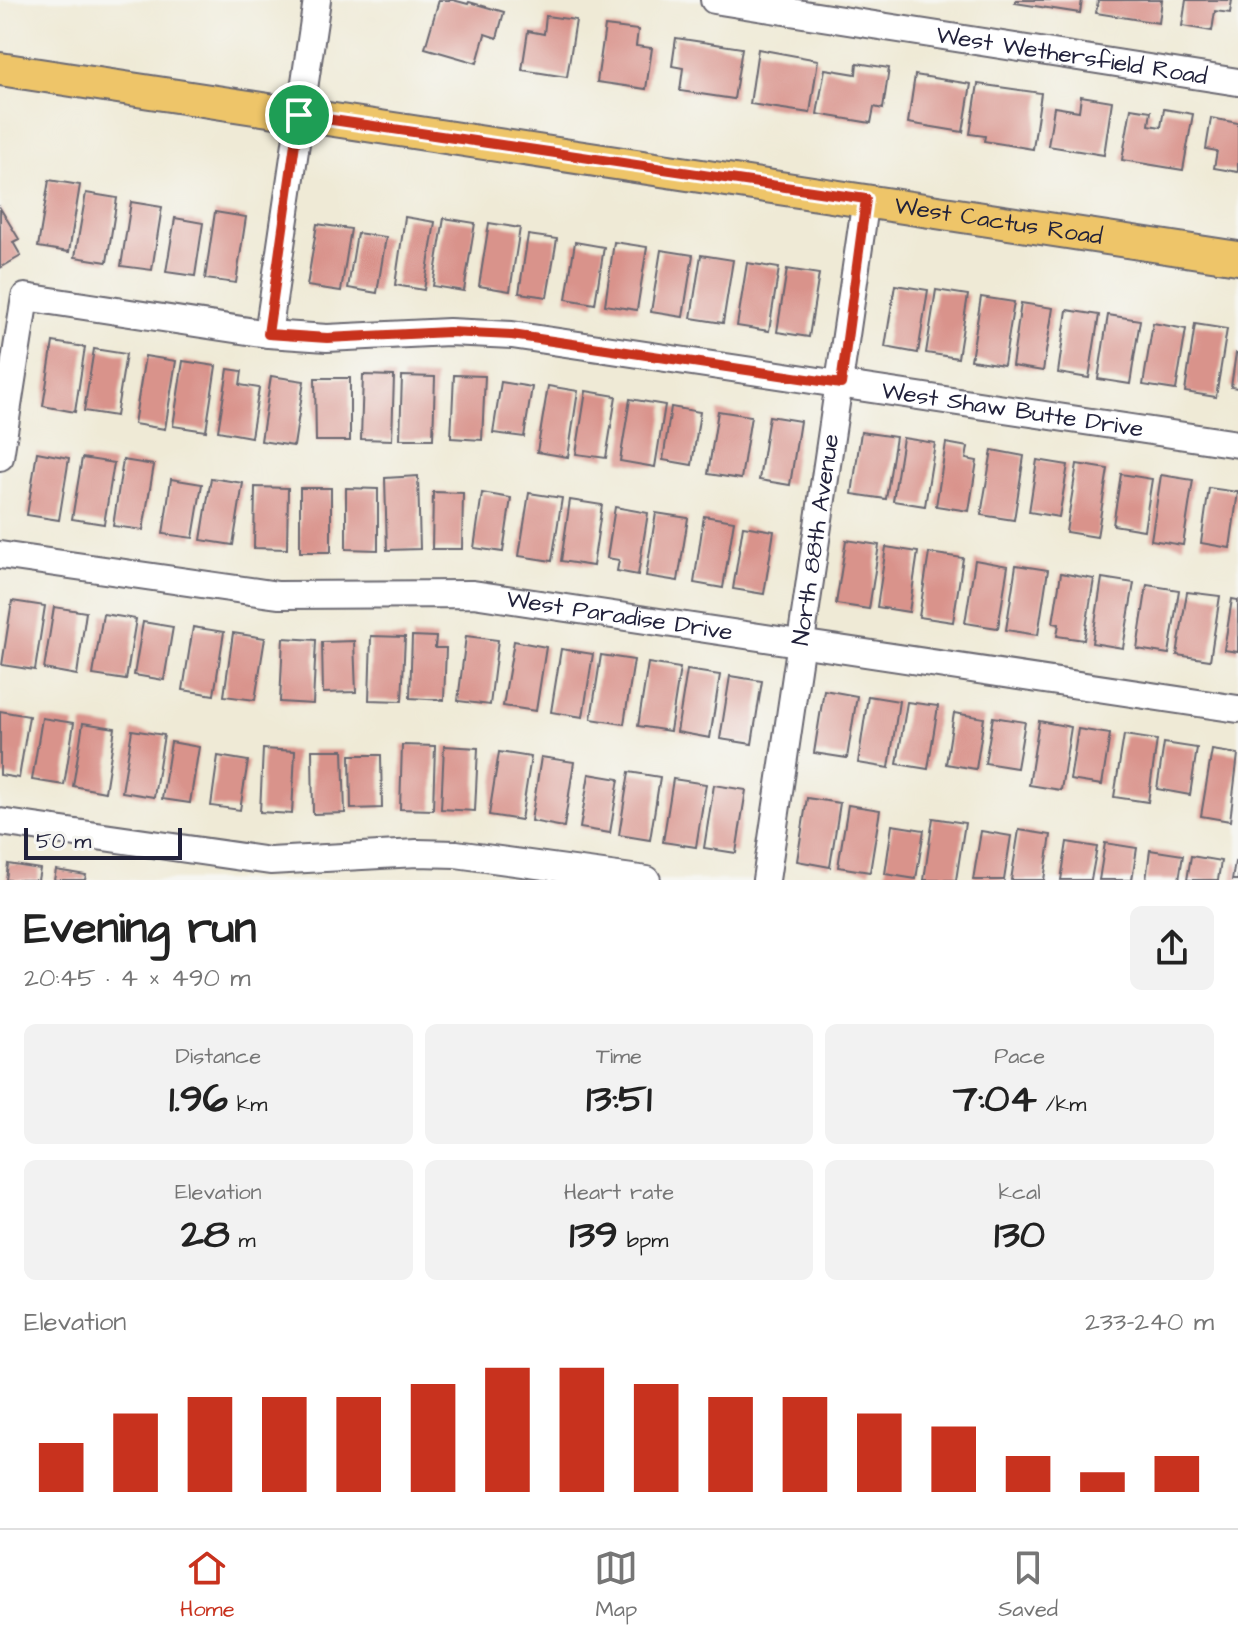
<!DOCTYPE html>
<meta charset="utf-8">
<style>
body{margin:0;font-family:"Architects Daughter",sans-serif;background:#f2f2f2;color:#222;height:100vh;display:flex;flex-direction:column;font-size:30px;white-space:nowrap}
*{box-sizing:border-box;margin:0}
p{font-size:26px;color:#767676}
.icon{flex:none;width:44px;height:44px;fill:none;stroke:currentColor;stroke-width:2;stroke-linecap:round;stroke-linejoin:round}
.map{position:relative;height:880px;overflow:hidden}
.details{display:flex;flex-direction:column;background:#fff;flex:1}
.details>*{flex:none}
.scale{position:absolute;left:24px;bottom:20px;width:158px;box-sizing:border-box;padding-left:8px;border:4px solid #22223b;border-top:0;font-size:22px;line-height:28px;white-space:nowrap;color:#22223b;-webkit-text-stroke:6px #f6f6f2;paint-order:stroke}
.pin{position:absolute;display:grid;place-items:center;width:68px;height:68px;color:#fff;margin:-34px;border:4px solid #fff;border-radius:50%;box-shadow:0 2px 8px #0007}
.round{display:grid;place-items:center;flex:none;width:84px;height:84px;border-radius:12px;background:#f2f2f2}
.headline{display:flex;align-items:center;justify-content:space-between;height:136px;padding:0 24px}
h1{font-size:44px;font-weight:700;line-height:60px}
.metrics{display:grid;grid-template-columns:repeat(3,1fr);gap:12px;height:136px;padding:8px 24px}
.metrics div{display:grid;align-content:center;border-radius:12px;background:#f2f2f2;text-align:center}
.metrics b{font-size:40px;font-weight:700}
.metrics small{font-size:22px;font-weight:400}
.metrics p{font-size:22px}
.chart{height:224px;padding:16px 24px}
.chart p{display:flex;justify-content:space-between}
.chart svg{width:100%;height:144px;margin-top:8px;stroke:#c8321e;stroke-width:6}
.tabs{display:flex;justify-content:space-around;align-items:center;height:112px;border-top:2px solid #e0e0e0;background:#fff;font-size:22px;color:#767676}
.tabs a{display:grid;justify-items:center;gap:4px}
.tabs .selected{color:#c8321e}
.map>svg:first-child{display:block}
</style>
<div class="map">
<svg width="1238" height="880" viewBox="0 0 1238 880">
<rect width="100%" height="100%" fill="#f6f6f2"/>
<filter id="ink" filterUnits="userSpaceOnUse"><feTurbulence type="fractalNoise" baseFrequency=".0125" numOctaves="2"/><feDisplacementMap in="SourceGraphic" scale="16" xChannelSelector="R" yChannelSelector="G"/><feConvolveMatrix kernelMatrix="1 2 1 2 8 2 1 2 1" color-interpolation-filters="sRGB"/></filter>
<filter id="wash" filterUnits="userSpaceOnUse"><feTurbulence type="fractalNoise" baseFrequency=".006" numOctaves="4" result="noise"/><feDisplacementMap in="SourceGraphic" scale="32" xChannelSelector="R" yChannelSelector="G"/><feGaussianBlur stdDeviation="1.8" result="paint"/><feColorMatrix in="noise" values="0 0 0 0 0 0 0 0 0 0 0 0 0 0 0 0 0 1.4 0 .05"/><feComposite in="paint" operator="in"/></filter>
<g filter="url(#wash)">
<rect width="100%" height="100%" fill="#efead6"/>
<g id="blocks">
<!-- building -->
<path fill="#d9938b" d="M439 0H453L468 4 469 2 504 12 497 38 485 34 477 63 425 48Z
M1016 0H1082L1080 13 1015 3Z
M1098 0H1162L1159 23 1096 13Z
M1186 0H1232L1230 13 1215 11 1212 31 1182 26Z
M546 16 576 20 567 77 522 70 528 31 544 34Z
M605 26 638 30 636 46 652 48 646 89 597 82Z
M676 38 742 48 734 99 680 91 683 68 672 66Z
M758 49 818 60 810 113 750 104Z
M857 63 889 68 883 109 874 107 871 123 817 114 825 69 856 74Z
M915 75 971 84 963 132 908 123Z
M978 84 1041 93 1033 149 984 141 985 136 970 134Z
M1081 96 1112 101 1104 155 1048 146 1054 107 1079 111Z
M1131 108 1151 111 1149 125 1161 127 1164 109 1193 114 1183 170 1122 160Z
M1211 118 1238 123V172L1214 168 1217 151 1206 149Z
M49 180 80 185 69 252 38 247Z
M86 193 117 198 107 262 75 257Z
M131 202 162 207 152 270 121 266Z
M0 208 19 239 13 242 21 256 0 268Z
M215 212 246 217 236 283 205 279Z
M405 217 435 222 424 290 395 285Z
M175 218 203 223 195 276 166 272Z
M444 218 475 223 464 291 433 286Z
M489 223 520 228 510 291 479 286Z
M317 224 351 229 341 291 307 286Z
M357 233 386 237 377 293 348 288Z
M528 235 557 239 547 297 519 293Z
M575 242 604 247 595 304 566 299Z
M614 242 647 247 637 310 605 305Z
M661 250 693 255 683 317 651 312Z
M701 255 733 260 723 323 691 318Z
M747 263 779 268 769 331 737 326Z
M787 269 819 274 809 337 777 332Z
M895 285 928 290 918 353 885 347Z
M936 290 968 295 958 358 926 353Z
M981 297 1014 302 1004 365 971 360Z
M1021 303 1053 308 1043 371 1012 366Z
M1067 310 1099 315 1089 378 1058 373Z
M1108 315 1140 320 1130 384 1098 379Z
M1153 323 1186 329 1176 390 1143 385Z
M1195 324 1227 329 1216 397 1185 392Z
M53 342 85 347 75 412 43 406Z
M94 349 126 354 116 416 84 411Z
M1236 353H1238V388L1231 387Z
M145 356 176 361 165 429 134 424Z
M183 361 216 366 206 431 173 426Z
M228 369 242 371 240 385 259 388 251 437 218 431Z
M363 375 394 376 392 440 361 439Z
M454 375 485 376 482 440 451 438Z
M271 376 304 381 294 446 261 441Z
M402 376 435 377 433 439H400Z
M315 378H350V441H316Z
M501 382 532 387 524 437 493 433Z
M548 386 578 391 568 457 537 452Z
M586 391 616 396 606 458 576 454Z
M630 399 665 405 655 467 620 461Z
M671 407 700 412 692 465 663 460Z
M718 411 751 416 741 479 708 474Z
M769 416 800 421 790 485 759 480Z
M861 432 896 437 886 499 852 494Z
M903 438 935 443 925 506 893 501Z
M946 443 968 447 966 459 977 461 969 511 936 506Z
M992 450 1024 456 1014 520 981 515Z
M37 452 69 458 59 520 27 515Z
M82 458 114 463 104 524 72 519Z
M123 460 154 465 143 530 113 526Z
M1037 460 1068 465 1059 517 1029 512Z
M1077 464 1108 469 1097 537 1066 532Z
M1121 474 1152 479 1144 530 1113 525Z
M1161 475 1193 480 1183 545 1151 540Z
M418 476 420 549 387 550 385 478Z
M211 478 243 483 233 545 201 540Z
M171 479 202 484 193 538 163 534Z
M255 487 288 488 287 549 254 548Z
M300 488H331V552H300Z
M346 488 378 489V550L346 549Z
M1209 488 1238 492 1230 548 1201 543Z
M433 492 463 493 462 549H432Z
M482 493 511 498 503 552 474 548Z
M529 493 562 498 552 561 519 556Z
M570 500 602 505 593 566 561 561Z
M615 507 648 513 638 575 617 571 619 560 607 558Z
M656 513 688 518 678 581 646 576Z
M704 516 734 521 723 588 694 583Z
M743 526 774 531 764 594 733 589Z
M846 540 879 545 869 609 836 604Z
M886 547 918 552 909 612 877 607Z
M929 553 963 558 953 622 919 617Z
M975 560 1008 566 998 628 965 623Z
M1016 565 1048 570 1038 635 1006 630Z
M1061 573 1094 579 1084 640 1057 636 1059 624 1053 623Z
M1102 578 1134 583 1123 648 1092 643Z
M1147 585 1179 590 1169 654 1137 649Z
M1187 592 1220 596 1210 660 1177 655Z
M1232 599 1238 600V652L1224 650Z
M12 601 45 606 35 670 2 665Z
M54 607 86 612 77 675 44 669Z
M103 614 136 619 126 680 93 675Z
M143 622 173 627 164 680 134 675Z
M193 627 224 632 214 695 183 690Z
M233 633 265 638 255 700 224 696Z
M371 636 405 637 402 701 369 700Z
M412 636 436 637 435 648H446L444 700 410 698Z
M466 636 498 640 490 705 458 701Z
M283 638 316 640 313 704 280 702Z
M354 641 356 692 323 693 322 642Z
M514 641 546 647 536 711 503 706Z
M561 649 593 654 583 717 551 712Z
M601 655 634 660 624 724 591 719Z
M648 663 680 668 670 731 638 726Z
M687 670 720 675 710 738 677 732Z
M730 676 762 681 752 744 720 739Z
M824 690 857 696 847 758 814 753Z
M868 696 899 701 889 768 858 763Z
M907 702 938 706 928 769 897 764Z
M0 711 29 716 19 778 0 775Z
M954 713 984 718 976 769 946 764Z
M993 717 1025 722 1017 768 985 763Z
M42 718 74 723 64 785 32 780Z
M1039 721 1071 727 1061 790 1029 785Z
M83 723 115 728 105 792 73 786Z
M1078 729 1110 734 1102 785 1070 780Z
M132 730 164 735 154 797 122 792Z
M1124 735 1157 740 1148 802 1114 797Z
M171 742 199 747 190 803 162 799Z
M1164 743 1197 748 1190 795 1157 789Z
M402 745 435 746 433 810 400 809Z
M444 746 478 748 475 811 441 809Z
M263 749 295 751 292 814 260 812Z
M312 750H343L345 813 313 814Z
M1212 750 1238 754 1230 821 1201 816Z
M499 752 531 757 521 820 489 815Z
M350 755H381L382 808 351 809Z
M218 756 248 761 240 810 211 806Z
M541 757 574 762 564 827 531 821Z
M629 772 660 777 650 840 619 835Z
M589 774 619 779 610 833 580 828Z
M673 779 706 784 696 847 663 842Z
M714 785 746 790 736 853 704 848Z
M807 798 840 803 830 867 797 861Z
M848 805 880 810 870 872 838 867Z
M933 818 965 823 956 880H924Z
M892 825 924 830 916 879 885 874Z
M1019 830 1051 835 1044 880H1011Z
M981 831 1011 836 1004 880H973Z
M1067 842 1097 847 1091 880H1061Z
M1105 843 1137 848 1132 880H1099Z
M1150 850 1183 855 1179 880H1146Z
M1191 856 1221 861 1218 880H1187Z
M1235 862 1238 863V880H1232Z
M8 864 40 869 38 880H6Z
M56 870 86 875 85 880H54Z"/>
</g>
</g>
<g filter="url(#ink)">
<use href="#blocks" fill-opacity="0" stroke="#6a6871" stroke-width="2"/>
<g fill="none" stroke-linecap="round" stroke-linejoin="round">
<defs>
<g id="minor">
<path id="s1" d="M714 0 1238 82"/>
<path d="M268 334 317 0"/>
<path id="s2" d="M0 457 25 297 268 334 327 338 449 332 512 335 1238 444"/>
<path id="s3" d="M0 555 278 595 473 594 1238 709"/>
<path d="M0 822 270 861 417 853 456 854 647 880"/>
<path id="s4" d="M766 880 866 199"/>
</g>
<g id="major">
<path id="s5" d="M0 69 1238 258"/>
</g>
</defs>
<!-- minor casing -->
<use href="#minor" stroke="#6a6871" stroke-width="30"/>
<!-- major casing -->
<use href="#major" stroke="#6a6871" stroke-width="36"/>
<!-- minor -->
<use href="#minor" stroke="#fff" stroke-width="26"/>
<!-- major -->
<use href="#major" stroke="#eec569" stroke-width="32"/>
</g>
</g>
<g fill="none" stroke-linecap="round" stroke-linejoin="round" filter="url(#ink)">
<defs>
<path id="route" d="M299 115 866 199 841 384 512 335 449 332 327 338 268 334Z"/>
</defs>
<!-- route casing -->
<use href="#route" stroke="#fff" stroke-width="16"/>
<!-- route -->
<use href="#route" stroke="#c8321e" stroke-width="10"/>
</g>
<g text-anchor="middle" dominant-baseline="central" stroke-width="8" stroke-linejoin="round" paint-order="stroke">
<!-- street labels -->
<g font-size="24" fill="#22223b" stroke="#f6f6f2">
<text stroke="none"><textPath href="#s1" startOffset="362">West Wethersfield Road</textPath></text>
<text stroke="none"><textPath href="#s5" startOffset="1010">West Cactus Road</textPath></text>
<text stroke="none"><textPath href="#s2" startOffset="1158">West Shaw Butte Drive</textPath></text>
<text stroke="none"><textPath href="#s4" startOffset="344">North 88th Avenue</textPath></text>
<text stroke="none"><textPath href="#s3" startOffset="624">West Paradise Drive</textPath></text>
</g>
</g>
</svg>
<div class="scale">50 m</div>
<div class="pin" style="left:299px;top:115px;background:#1e9e55"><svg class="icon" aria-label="arrive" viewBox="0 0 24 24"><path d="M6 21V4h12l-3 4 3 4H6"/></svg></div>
</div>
<section class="details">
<div class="headline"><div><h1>Evening run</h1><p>20:45 · 4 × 490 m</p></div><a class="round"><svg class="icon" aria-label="share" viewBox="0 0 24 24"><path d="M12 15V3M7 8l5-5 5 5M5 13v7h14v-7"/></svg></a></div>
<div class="metrics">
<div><p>Distance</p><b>1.96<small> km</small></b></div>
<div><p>Time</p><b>13:51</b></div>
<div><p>Pace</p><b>7:04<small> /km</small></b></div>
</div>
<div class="metrics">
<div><p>Elevation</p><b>28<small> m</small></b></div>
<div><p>Heart rate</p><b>139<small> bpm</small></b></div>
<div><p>kcal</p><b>130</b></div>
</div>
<div class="chart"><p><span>Elevation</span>233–240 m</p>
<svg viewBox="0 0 160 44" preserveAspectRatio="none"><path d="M5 44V29M15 44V20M25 44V15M35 44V15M45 44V15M55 44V11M65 44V6M75 44V6M85 44V11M95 44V15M105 44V15M115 44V20M125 44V24M135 44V33M145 44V38M155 44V33"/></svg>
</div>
</section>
<nav class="tabs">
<a class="selected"><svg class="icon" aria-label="home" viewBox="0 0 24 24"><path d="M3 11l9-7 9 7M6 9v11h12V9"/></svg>Home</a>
<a><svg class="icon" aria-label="map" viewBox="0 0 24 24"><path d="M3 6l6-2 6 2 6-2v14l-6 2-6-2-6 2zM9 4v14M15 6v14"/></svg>Map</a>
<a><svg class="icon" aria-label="saved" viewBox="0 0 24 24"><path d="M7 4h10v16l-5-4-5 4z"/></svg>Saved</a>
</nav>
